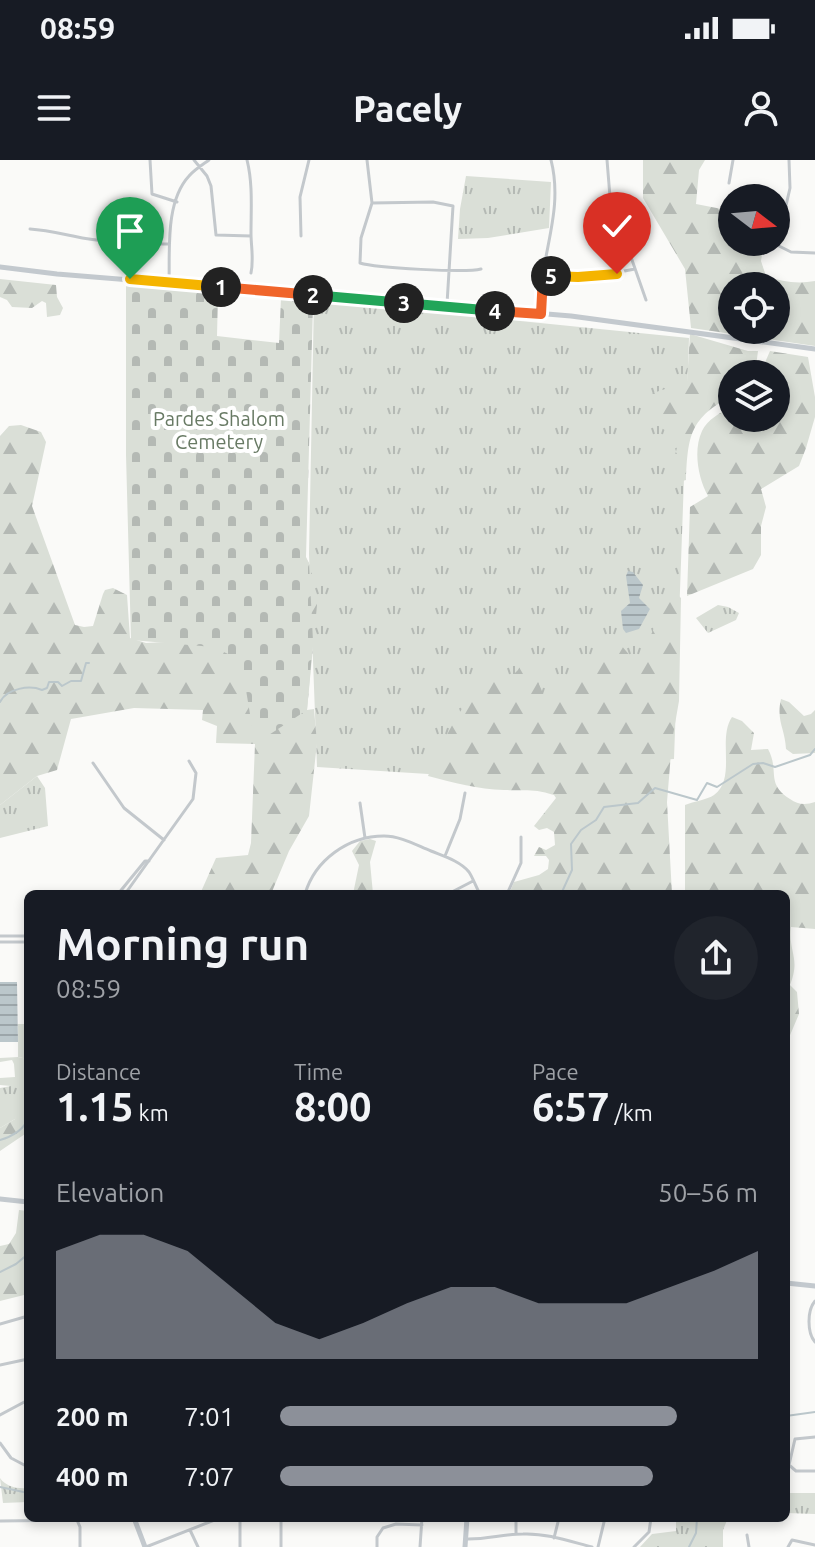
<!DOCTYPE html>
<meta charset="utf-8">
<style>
body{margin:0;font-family:Ubuntu,sans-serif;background:#20242c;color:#f1f3f6;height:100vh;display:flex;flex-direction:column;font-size:30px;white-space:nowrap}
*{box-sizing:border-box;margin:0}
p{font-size:26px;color:#9ea1a6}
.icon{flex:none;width:44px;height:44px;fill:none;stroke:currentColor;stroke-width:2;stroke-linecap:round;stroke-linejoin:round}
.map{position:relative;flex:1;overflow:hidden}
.side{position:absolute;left:24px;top:730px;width:766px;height:632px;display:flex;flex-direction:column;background:#171b24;border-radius:12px;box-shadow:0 4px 12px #0003}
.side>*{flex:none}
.needle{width:52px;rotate:106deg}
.tools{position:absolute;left:718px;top:24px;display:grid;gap:16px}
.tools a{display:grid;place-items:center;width:72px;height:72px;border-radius:50%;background:#171b24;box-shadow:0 4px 12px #0003;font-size:40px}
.pin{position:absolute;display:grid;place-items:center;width:68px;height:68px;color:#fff;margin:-82px -34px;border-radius:50% 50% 50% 0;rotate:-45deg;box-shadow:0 0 8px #0007}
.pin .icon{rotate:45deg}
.km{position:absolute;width:40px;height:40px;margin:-20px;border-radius:50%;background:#222;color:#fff;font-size:22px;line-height:40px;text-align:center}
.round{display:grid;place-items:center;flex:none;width:84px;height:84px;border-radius:42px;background:#20242c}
.headline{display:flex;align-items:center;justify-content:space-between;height:136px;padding:0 32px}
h1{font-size:44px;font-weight:700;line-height:60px}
.metrics{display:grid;grid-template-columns:repeat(3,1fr);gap:12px;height:136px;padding:8px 32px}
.metrics div{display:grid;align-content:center}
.metrics b{font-size:40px;font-weight:700}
.metrics small{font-size:22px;font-weight:400}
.metrics p{font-size:22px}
.chart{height:224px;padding:16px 32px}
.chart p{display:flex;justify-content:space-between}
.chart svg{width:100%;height:144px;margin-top:8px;fill:#8c9099;opacity:.7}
ul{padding:0 32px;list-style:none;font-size:26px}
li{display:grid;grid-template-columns:128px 96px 1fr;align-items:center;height:60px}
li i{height:20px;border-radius:10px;background:#8c9099}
.status{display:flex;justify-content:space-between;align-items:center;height:56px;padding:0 40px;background:#171b24;direction:ltr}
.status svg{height:22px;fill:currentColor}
header{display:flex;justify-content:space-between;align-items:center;height:104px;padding:0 32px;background:#171b24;font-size:36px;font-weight:700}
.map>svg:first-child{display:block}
</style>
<div class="status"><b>08:59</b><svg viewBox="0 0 49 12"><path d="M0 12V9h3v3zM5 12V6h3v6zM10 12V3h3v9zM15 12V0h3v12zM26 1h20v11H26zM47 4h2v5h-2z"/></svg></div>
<header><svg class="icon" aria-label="menu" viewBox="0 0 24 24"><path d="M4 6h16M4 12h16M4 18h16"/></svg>Pacely<svg class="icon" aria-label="person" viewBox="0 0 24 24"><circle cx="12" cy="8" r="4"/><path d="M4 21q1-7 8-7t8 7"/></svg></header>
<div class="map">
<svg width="815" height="1387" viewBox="0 0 815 1387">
<defs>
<pattern id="grass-tufts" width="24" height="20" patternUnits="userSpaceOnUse" patternTransform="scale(2)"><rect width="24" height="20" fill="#dadfd7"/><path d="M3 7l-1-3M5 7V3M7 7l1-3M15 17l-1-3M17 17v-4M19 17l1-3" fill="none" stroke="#b4b9b4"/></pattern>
<pattern id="forest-firs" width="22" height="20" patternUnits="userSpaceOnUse" patternTransform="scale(2)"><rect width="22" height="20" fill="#dadfd7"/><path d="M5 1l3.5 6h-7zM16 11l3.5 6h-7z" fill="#b4b9b4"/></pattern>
<pattern id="cemetery-stones" width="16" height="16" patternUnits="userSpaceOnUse" patternTransform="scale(2)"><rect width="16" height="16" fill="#dadfd7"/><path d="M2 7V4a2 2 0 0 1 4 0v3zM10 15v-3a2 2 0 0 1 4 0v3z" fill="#b4b9b4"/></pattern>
<pattern id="water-rules" width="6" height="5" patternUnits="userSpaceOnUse" patternTransform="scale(2)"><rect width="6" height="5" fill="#bbc7cb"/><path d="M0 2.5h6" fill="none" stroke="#9ca6aa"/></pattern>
</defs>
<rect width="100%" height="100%" fill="#fafaf8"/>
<!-- grass -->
<path fill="url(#grass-tufts)" d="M466 16 551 22 549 68 488 78 458 79 460 49Z
M314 140 689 178 674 599 444 615 317 607 309 394Z
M718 445 728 447 739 453 736 460 708 473 696 458Z
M37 616 45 628 48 666 0 678V645Z
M18 897 28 899 24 932 15 959 0 968V928L11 926 0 925V918L15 917 14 904 12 900 0 902V898Z
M0 1318C6 1327 18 1329 28 1328V1342L3 1343Z
M786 1333H815V1354L786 1353Z
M676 1358H728L723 1370V1387H640L652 1374 676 1371Z"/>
<!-- forest -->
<path fill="url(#forest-firs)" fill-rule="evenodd" d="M643 0H705L699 10 696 44 732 51V82H764L761 101 766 116C782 122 798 124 815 121V186L691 168 685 109 643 38ZM732 126H776V170H732Z
M0 119 56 125 57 137 63 148 60 155 47 157 46 143 42 141 32 148 12 147 7 140 0 137Z
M690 174 748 191H758L755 214H732V236C690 258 688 275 686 320L676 323 675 295 678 284 673 274C653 265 641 254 653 233L687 222Z
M770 191 808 197 815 237V257L806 288 799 306 761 329 766 347 761 366V395L753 409 687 436 690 347 708 336C698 318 693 290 702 271 707 260 721 252 732 246V258H776V214L763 207Z
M21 265 41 272 46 282 32 346 75 465 84 467 93 466 103 434 105 430 113 428 127 435 130 478 146 483 185 481 302 392 312 408V426L317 445 307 550 314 549 317 583 309 656 289 691 271 734H200L216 698 248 695 251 683 255 584 216 583 217 566 202 560 203 550 134 548 71 559 57 610 37 616 0 645V276L9 266Z
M675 432 681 438 679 541 672 581 667 642 672 734H509L514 722 539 715 548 709 549 700 546 696H534L539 687 546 690 555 685 554 672 547 668 539 670 534 666 556 638 554 635C533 628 525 631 504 630 478 629 454 623 428 616 438 591 459 547 478 529 488 519 500 516 513 515L521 507 540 512 539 524 544 536 553 541H562L574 522 577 523 594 511 615 484 621 485 631 497 643 493 654 468Z
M781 539 789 542 804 556 811 554 815 550V593L793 594 786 589C785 568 776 561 781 539Z
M732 557 742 561 754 573 751 590 768 589C780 611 765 623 790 639 798 645 806 645 815 642V769L791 767C788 792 801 798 790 825L797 832 799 854 788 880 786 897V734H685V645C694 641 707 640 714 635 737 618 717 579 732 557Z
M370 679 376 681 370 702 373 734H353L359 705 352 691 360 681Z
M18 864H26L28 869V899L18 897Z
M28 900V972L0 991V968L15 959 16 938 24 932Z
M19 1050 28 1051V1134L0 1141V1086L9 1084 16 1073Z"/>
<!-- cemetery -->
<path fill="url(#cemetery-stones)" d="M126 125 218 134 217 176 279 183 281 138 313 144 306 397 309 403 313 481 307 550 255 584 241 500 213 487 131 480 126 295Z"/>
<!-- water -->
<path fill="url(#water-rules)" d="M628 411 633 412 643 425 639 438 650 449 639 469 626 473 623 469 621 451 630 443 626 416Z
M0 822H17L18 882H0Z"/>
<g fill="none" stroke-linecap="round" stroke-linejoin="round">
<!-- stream -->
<path stroke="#bbc7cb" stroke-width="2" d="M0 542C7 528 30 525 42 530L47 528 49 522H58L62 526 71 521H81L86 503H89
M561 734 572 710 571 684 581 670 596 660 604 647 638 643 655 628 697 640 707 623 717 627 753 604 763 603 775 607 810 595 815 589
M0 980C11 977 26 969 28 957
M0 1112 16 1104 28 1094
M786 1256 815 1252
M0 1327 28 1333
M689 1387 696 1373 697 1358"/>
<!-- street -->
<path stroke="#c3c8cc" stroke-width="3" d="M150 0 152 34 177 42
M194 0 207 16 211 26 216 75 251 76
M247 0C253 24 251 49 251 73 251 87 254 99 251 113
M367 0 372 43 361 78 360 103C376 108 466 113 481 109
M607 0 610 37 646 140
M789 0 790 28 777 85 791 92 815 93
M729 23 733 0
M372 43 433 42 453 46 447 144
M30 69C45 70 58 73 73 76 104 83 137 83 169 84
M301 76 300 37 309 0
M544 116H598L635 109
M169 122C170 91 165 42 189 16 194 10 202 5 209 0
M541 154C537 100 565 55 551 0
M93 603 124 648 164 680
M360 643 365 678
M445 696 460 659 465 633
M118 734 145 701H149
M125 734 193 639 196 613 189 601
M305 734C315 700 348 676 384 676 400 676 416 685 431 691 443 696 460 701 469 712 473 718 476 727 480 734
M448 734 473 721
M507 734 521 703V677
M0 776H28
M0 782H28
M815 1141C807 1150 807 1173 815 1182
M0 1164 28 1156
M0 1205 28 1199
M0 1255 28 1240
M815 1277 795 1279 789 1305 796 1311H815
M0 1283 11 1298 28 1307
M240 1358V1387
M281 1358V1387
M516 1358V1374
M0 1361 77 1360 80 1367V1387
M190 1370 198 1387
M747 1375 749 1387
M554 1378 559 1358
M465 1379C485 1380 503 1374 523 1374 546 1373 569 1381 592 1387
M146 1387 217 1359 227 1358
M377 1387V1377L383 1368 396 1364 422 1365
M420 1387 422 1358
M598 1387 605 1358
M634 1387 649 1372 651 1358
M788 1387 792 1380 815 1385"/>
<!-- secondary -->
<path stroke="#c3c9ce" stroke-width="5" d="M0 107 57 114 571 156 815 189
M0 1039 28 1042
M786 1123 815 1126
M134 1358 145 1387
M465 1387 467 1358"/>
</g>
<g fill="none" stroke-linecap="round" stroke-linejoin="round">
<defs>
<path id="split-1" d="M130 119 221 127"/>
<path id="split-2" d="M221 127 313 135"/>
<path id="split-3" d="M313 135 404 143"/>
<path id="split-4" d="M404 143 495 151"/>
<path id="split-5" d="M495 151 541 154 543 116H551"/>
<path id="split-6" d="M551 116 578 117 617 114"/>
</defs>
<!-- split-1 casing -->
<use href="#split-1" stroke="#fff" stroke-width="16"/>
<!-- split-2 casing -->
<use href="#split-2" stroke="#fff" stroke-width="16"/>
<!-- split-3 casing -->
<use href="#split-3" stroke="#fff" stroke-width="16"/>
<!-- split-4 casing -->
<use href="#split-4" stroke="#fff" stroke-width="16"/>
<!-- split-5 casing -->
<use href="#split-5" stroke="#fff" stroke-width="16"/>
<!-- split-6 casing -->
<use href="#split-6" stroke="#fff" stroke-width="16"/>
<!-- split-1 -->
<use href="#split-1" stroke="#f5b400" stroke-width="10"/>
<!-- split-2 -->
<use href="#split-2" stroke="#f0652b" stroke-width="10"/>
<!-- split-3 -->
<use href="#split-3" stroke="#22a559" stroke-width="10"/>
<!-- split-4 -->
<use href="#split-4" stroke="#22a559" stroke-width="10"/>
<!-- split-5 -->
<use href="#split-5" stroke="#f0652b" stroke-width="10"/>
<!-- split-6 -->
<use href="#split-6" stroke="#f5b400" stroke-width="10"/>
</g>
<g text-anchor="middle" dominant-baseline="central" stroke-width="8" stroke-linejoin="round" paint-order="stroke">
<!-- park labels -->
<g font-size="20" fill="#687a64" stroke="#fff">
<text x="219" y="258">Pardes Shalom<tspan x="219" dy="23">Cemetery</tspan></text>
</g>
</g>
</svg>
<div class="tools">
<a><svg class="needle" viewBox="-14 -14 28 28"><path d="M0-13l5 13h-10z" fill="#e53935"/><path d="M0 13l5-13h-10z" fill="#9ea1a6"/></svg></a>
<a><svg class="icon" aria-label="locate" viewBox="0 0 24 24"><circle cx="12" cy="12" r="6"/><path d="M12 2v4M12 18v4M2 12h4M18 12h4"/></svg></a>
<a><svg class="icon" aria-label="layers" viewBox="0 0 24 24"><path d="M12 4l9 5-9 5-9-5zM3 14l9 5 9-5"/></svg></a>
</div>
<div class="pin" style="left:130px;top:119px;background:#1e9e55"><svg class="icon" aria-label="arrive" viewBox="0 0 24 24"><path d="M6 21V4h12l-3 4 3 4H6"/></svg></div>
<div class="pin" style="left:617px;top:114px;background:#d93025"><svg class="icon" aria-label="check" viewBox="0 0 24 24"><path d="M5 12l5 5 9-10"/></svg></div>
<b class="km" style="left:221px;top:127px">1</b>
<b class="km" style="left:313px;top:135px">2</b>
<b class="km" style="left:404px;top:143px">3</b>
<b class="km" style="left:495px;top:151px">4</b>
<b class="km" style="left:551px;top:116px">5</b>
<section class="side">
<div class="headline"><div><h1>Morning run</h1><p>08:59</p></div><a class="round"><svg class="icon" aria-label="share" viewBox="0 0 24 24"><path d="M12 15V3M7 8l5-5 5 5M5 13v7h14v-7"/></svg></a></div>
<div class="metrics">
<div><p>Distance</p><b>1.15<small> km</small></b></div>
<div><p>Time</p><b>8:00</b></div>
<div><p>Pace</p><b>6:57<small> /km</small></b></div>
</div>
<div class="chart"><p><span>Elevation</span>50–56 m</p>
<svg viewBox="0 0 160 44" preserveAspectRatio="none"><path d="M0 44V11L10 6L20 6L30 11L40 22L50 33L60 38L70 33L80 27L90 22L100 22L110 27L120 27L130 27L140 22L150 17L160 11V44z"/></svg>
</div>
<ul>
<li><b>200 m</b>7:01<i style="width:83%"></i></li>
<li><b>400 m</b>7:07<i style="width:78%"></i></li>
</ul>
</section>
</div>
